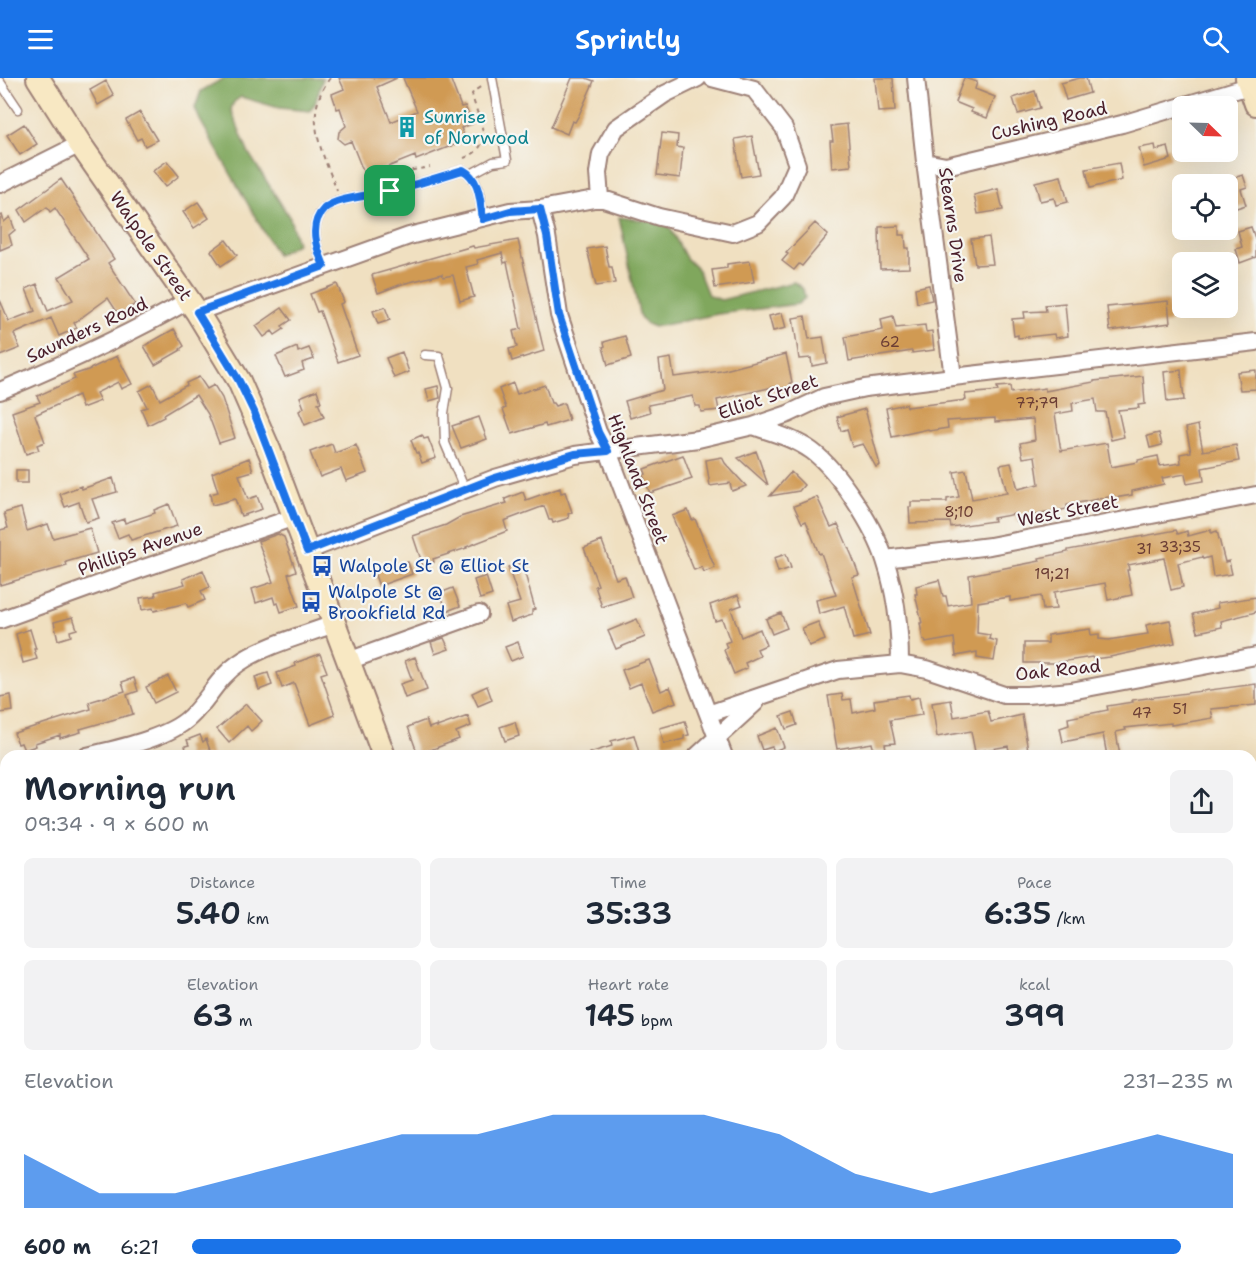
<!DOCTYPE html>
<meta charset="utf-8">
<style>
body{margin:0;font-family:"Shantell Sans",sans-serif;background:#f2f2f3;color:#1f2937;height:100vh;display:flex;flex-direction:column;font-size:22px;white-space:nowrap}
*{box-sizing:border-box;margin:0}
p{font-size:20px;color:#747a83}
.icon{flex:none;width:33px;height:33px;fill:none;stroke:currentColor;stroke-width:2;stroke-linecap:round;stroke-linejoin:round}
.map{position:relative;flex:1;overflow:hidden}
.details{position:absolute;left:0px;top:672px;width:1257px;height:532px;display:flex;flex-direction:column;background:#fff;border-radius:18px 18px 0 0;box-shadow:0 6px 24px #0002}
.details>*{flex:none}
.needle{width:39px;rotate:113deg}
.buttons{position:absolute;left:1172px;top:18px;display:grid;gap:12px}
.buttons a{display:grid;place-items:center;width:66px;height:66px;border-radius:9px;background:#fff;box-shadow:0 6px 24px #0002;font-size:30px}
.pin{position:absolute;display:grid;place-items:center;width:51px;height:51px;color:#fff;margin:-26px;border-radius:12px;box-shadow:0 3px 9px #0006}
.round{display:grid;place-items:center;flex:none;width:63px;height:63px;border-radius:9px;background:#f2f2f3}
.head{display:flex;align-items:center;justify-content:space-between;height:102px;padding:0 24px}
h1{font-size:33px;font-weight:600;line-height:45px}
.figures{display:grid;grid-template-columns:repeat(3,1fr);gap:9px;height:102px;padding:6px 24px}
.figures div{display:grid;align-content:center;border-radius:9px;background:#f2f2f3;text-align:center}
.figures b{font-size:30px;font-weight:600}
.figures small{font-size:16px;font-weight:400}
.figures p{font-size:16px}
.chart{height:168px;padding:12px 24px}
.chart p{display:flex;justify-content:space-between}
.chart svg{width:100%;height:108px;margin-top:6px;fill:#1a73e8;opacity:.7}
ul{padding:0 24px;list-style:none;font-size:20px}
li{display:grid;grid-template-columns:96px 72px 1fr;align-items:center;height:45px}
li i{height:15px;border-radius:8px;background:#1a73e8}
header{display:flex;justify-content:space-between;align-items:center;height:78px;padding:0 24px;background:#1a73e8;color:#fff;font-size:27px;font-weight:600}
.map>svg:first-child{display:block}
</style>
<header><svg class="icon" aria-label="menu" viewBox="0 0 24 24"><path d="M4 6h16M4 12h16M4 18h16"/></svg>Sprintly<svg class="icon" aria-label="search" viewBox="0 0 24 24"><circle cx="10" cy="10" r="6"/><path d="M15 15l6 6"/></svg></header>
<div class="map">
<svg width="1256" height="1204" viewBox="0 0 1256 1204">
<rect width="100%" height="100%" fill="#f6f6f2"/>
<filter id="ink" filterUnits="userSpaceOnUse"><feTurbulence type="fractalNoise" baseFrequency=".0167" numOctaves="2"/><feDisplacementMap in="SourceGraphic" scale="12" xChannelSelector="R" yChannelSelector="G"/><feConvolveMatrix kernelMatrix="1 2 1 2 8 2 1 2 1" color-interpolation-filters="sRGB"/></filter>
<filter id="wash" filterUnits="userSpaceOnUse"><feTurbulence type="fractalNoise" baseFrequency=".008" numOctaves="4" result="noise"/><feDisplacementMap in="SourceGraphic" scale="24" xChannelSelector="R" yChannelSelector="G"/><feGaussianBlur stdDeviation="1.35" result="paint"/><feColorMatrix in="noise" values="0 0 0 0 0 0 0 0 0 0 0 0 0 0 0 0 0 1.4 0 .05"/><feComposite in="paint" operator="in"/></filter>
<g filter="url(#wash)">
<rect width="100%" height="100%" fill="#f0e0c1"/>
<!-- forest -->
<path fill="#80a75d" stroke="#656344" stroke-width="1.5" d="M224 0H323L315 26 310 33 279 30 241 19 234 24 231 31 248 74 290 140 297 166 277 177 200 42 195 30 201 13Z
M619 139 665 145 670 150 686 180 698 192 708 217 721 222 794 204 803 211 805 220 798 226 718 236 654 249 647 246 640 240Z"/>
<g id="blocks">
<!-- building -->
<path fill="#d09a53" d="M339 0H397L377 9 391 44 417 33 403 0H450L461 29 465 28 472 46 461 50 466 62 416 82 415 78 365 98 351 63 344 66 338 61 339 54 346 48 340 30 337 31 332 16 344 11Z
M572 0H586L594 3 579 37 575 44 572 43 567 56 551 49Z
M875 0H893L895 33 878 34Z
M964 0 977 4 975 11 995 19 987 40 971 34 972 31 955 24Z
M1080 0H1086L1090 15 1066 22 1061 5Z
M106 3 114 18 98 27 90 12Z
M1035 13 1040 30 1018 36 1013 20Z
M140 34 157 62 145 68 141 60 137 62 126 42Z
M24 46 37 66 20 77 7 57Z
M847 46 851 88 832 90 830 63H833L831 48Z
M662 55 678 57 677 69 683 70 680 100 657 97Z
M752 58 759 96 741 99 735 61Z
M1155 67 1156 72 1168 69 1171 81 1144 89 1139 70Z
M167 83 179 98 165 109 153 93Z
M1119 85 1122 102 1090 110 1086 91Z
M1243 97 1247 109 1241 111 1246 127 1227 133V102Z
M1061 98 1068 124 1056 127 1054 120 1040 123 1035 104Z
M61 101 114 181 108 185 135 226 119 237 108 220 74 245 77 250 59 258 51 240 14 256 20 270 0 278V222L9 243 35 233 26 211 37 206 48 233 73 222 59 199 89 181 55 130 50 134 47 129 26 144 19 132Z
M998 111 1003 132 978 136 974 117Z
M198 124 209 140 194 150 183 134Z
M2 137 4 144 10 139 15 152 9 157 12 167 0 172V138Z
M815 145 828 157 802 188 799 186 794 192 782 183 788 176 786 175Z
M899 148V157H905L906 170H909V190L880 191 879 149Z
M1251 149 1256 163V179L1240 185 1236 171 1242 169 1238 153Z
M989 159 993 186 975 187 971 161Z
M226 162 237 177 221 188 211 173Z
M518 162 544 273 512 283 509 271 517 269 513 253 521 251 507 184 504 185 502 175 477 182 478 186 466 189 474 219 460 223 453 197 443 199 442 196 402 206 378 215 372 197 473 168 474 170Z
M605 168 609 189H612L615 205 596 208 587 171Z
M750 183 754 204 715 210 712 192 727 190V186Z
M337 206 344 224 340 226 358 277 338 284 320 233 317 234 310 216Z
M929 207 932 222 917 225 915 210Z
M1168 223 1170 245 1110 253 1107 229Z
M1065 225 1068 258 1055 260 1054 256 1018 260V257L1014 258 1012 241 1025 240 1024 234 1046 233 1045 227Z
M385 229 390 242 378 246 373 233Z
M282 230 291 242 282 248 284 251 275 257 272 253 264 259 256 248Z
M782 235 786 250 773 253 769 238Z
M805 238 809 261 823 259 827 285 812 288 811 280 799 281 793 240Z
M893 238 896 250 925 247 926 254 932 253 934 272 912 275V273L849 283 845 259 883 252 881 241Z
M174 251 184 268 180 271 181 272 155 287 144 268Z
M625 258 631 280 608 287 603 269 605 268 604 264Z
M297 269 298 274 309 270 314 281 302 285 304 292 285 299 276 278Z
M402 274 409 294 394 300 386 280Z
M786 276 792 304 790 305 791 309 773 312V309L717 322 719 332 701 334 700 328H695L693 318 648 327 650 334 630 340 625 323 663 312 659 282 671 280 674 299 721 293Z
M117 278 132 306 121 311 118 304 96 315 100 323 82 330 78 317 35 337 45 364 37 367 39 372 26 376 12 334 40 324 37 318 75 301 73 297 88 292Z
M1181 292 1184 322 1167 324 1164 294Z
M1256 292V311L1240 312 1237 294Z
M1143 298 1145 326 1138 327 1139 330 1118 332 1124 359 1111 362 1105 334H1097L1095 321 1072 325 1073 333 1055 336 1061 373 1107 365 1111 389 1138 384V382L1158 378 1160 388 1181 385 1180 376 1191 374 1186 350 1198 347 1203 373 1236 367 1239 383 1202 390 1204 403 1187 406 1185 396 1162 400 1164 406 1132 413V417L1114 420V418L1067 427V431L1035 437V439L1017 443 1015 436 993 440 994 443 951 449 950 444 910 445 909 429H911V424H947V421L959 419 954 394 966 392 972 421 1007 415 1000 387 1011 385 1018 411 1039 406 1035 378 1023 380 1020 365 1035 362 1033 341 995 344V340L947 343 948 350 929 353 928 351 892 359 886 330 906 326 907 329 966 322 965 316 998 313 997 309 1010 308 1011 315 1045 310V313L1094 304V303Z
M199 299 207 311 214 307 222 320 235 360 219 365 208 336 196 317 163 337 164 339 148 347 141 331 147 329 139 313 152 306 160 322 187 307 186 305Z
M513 305 517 316 545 307 551 325H553L555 328 564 325 569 342 546 349 545 346 512 356 503 331 506 330 499 311Z
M438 308 440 320 429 323 426 311Z
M317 312 321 324 318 325 324 339 305 347 299 333 304 330 300 319Z
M865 331 880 387 876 389 863 366 852 369 847 351 841 353 837 339Z
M479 339 487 361 461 370 452 348Z
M1159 355 1162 367 1150 370 1147 358Z
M422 357 424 361 428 360 436 380 422 385 418 375H416L411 362Z
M332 366 335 375 356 367 367 395 346 403 341 391 320 399 310 374Z
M756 373 768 407 738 380Z
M683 377 692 401 650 415 643 397 646 396 644 391Z
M722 379 725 385 746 408 732 413 730 405 710 408 706 382Z
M249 380 253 393 239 397 248 421 257 418 262 431 241 438 235 421 212 427 210 416 218 414 212 395Z
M16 392H28V405H16Z
M791 394 804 407 799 413 770 418Z
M113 400 117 414 92 421 99 440 86 444 79 424 65 429 60 416 81 408 82 411Z
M560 410 561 415 565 414 572 434 568 436 569 440 553 445 552 442H549L544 428 504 443 507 453 466 469 467 470 433 481 434 484 423 488 413 458 446 447 460 439 507 425 505 421 523 414 526 422Z
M817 419 831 449 838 446 852 478 859 497 852 499 870 557 853 561 844 528 819 536 816 522 836 517 821 475 819 476 806 443 802 445 794 428Z
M169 426 177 448 131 462 128 456 118 460 112 445 124 441 125 445 155 435 154 432Z
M21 430 27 453 48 446 53 460 90 450 97 475 66 484 67 488 0 507V452L8 450 4 435Z
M688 432 692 442 695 441 715 490 704 494 702 489 694 492 672 438Z
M1176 452 1178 456 1187 453 1188 458 1211 452V455L1217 453 1225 484 1229 483 1232 496 1213 499 1210 479 1203 481 1202 479 1178 485 1183 509 1171 512 1164 480 1128 487 1129 492H1127L1132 517 1108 522 1105 505 1054 514 1056 531 1043 532 1041 518 1010 523V519L978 524 977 555 990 557 989 561 997 563 994 583 977 580V574L956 578 954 560 926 565 925 562H923L920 545H922L915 516H917L916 508 939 502 943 518H946L948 528 971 524 969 497 1040 483 1039 480 1068 474V472Z
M278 456 284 459 296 493 288 496 299 528 281 534 278 525 275 526 273 519 256 525 252 511 273 504 258 463Z
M602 463 616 501 625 498 632 519 602 529 595 508 598 507 584 470Z
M786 476 791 490 778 494 774 480Z
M394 484 395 488 408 484 412 496 379 508 373 492Z
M522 485 535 531 532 532V537L511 544 506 528 520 524 508 489Z
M203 492 210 509 201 513 205 522 188 529 186 525 154 533 153 530 142 532 140 520 156 518 155 514 185 506 183 501Z
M486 498 492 517 480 521 474 502Z
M453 510 460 528 447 533 440 515Z
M738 517 742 527 731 531 741 559 760 551 766 567 757 571 760 578 745 585 747 590 734 596 724 572 727 570 725 565 730 563 722 541 715 543 710 527Z
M1256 519V534L1221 543 1222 549 1198 554 1193 536 1218 530 1217 525Z
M781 535 787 550 772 556 766 541Z
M73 539 77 551 70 553 71 558 58 562 54 544Z
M637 541 645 559 616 571 608 553Z
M1170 542 1175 565 1110 579 1093 581 1092 579 1054 585H1024V565H1048V557L1090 551 1091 557 1099 556V561L1108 562 1148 556 1146 547Z
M818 544 825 562 809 568 802 550Z
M30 551 36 571H34L37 581 23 585 16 556Z
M444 560 449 571 435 576 431 564Z
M518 564 523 578 511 583 505 569Z
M320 576 327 594 321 596 335 637 310 647 294 605 282 610 277 595 296 588 295 585Z
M415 579 427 612 405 620 400 606 412 602 405 583Z
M649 582 661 613 670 609 676 624 652 633 641 605 629 610 622 592Z
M268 595 272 607 259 612 255 599Z
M168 598 176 614 154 625 146 609Z
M134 600 138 613 127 617 133 636 80 651 81 654 60 660V657L35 665 36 668 24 672 21 665 18 666 14 655 91 631 89 624 125 613 122 604Z
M1256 606V627L1211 631 1213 640 1171 647V645L1125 650 1126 652 1116 654 1120 678H1107L1103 656 1063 664 1060 650 1069 647 1068 640 1108 632 1107 628 1133 624 1132 622Z
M487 608 492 622 478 628 472 615Z
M842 616 843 622 851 621 853 635 875 630 874 622 909 617 910 621 919 619 922 637 890 642 895 665 885 666 886 671 874 673 872 665 837 671 828 618Z
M11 617 13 633 0 635V619Z
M951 622 954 639 988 633 991 644 1022 637 1028 672 1010 676 1008 668 975 674 971 653 937 659 932 625Z
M246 626 262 643 251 653 247 648 229 665 217 651Z
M793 634 797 647 786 651 781 638Z
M468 638 471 648 456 654 459 661 418 677 408 649 426 642 429 650 437 647V649Z
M685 643 689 657 684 658V661L664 666 660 650Z
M515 644 519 658 505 663 500 649Z
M777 650 784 669 774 673 772 669 762 672 757 658Z
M200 657 203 664 206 661 212 678H188L185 668 189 667 187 662Z
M634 657 640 678H589V675L612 668 611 663Z"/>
</g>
</g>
<g filter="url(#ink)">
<use href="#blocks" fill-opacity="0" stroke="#9d8076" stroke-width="1.5"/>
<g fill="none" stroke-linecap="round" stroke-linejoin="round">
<defs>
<path id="service" d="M0 4 18 31
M471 96 493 84 507 82 492 0
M324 188C317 171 308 147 324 131 337 119 373 118 391 113 415 107 439 99 463 92 480 101 480 122 483 140
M425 277 439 278 448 310 444 335 445 365 465 412
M985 1198 987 1204
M405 1204V1198"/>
<path id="minor" d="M916 0 925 84 953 299
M925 84 946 88 1122 46 1249 8
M0 106 80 66
M600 120 598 95 601 76 616 50 665 16 698 0
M540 131 547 158 559 237 598 354 608 373 724 678
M197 234 409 158 510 133 540 131 600 120 659 139 733 155 758 145 783 119 797 87 784 50 754 11 712 0
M0 313C64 286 129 257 189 222
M753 348C773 355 794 360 812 373 839 393 875 450 885 482 896 515 900 552 900 586
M307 473 495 400 575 377 698 361 753 348 788 336 824 319 865 310 953 299 1256 264
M885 481 990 468 1256 417
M0 542 141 491 295 439
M348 583 479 536
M708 636 838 592 900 586 927 591 1004 617H1027L1071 613 1256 578
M87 678C116 671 169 660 190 639 208 622 218 599 239 585 265 567 304 557 334 546
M697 678 756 624
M0 705 6 703
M1251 739 1256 738
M1251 899 1256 898
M1251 1086 1256 1084
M193 1198 196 1204
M1231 1198 1233 1204
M460 1204 472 1198
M956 1204 970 1198"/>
<path id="tertiary" d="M0 904 6 902"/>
<path id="secondary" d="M38 0 80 66 197 234 239 303 270 374 384 678
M1247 0 1256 26
M644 1198 648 1204"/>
</defs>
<!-- service casing -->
<use href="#service" stroke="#9d8076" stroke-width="11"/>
<!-- minor casing -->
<use href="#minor" stroke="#9d8076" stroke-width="20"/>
<!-- tertiary casing -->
<use href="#tertiary" stroke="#9d8076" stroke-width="24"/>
<!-- secondary casing -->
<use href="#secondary" stroke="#9d8076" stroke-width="26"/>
<!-- path -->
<path stroke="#9d8076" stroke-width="2" stroke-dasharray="4.5 4.5" stroke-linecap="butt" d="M330 0C301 38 323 75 337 113
M464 80C498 67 477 42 472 16L474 13 482 8
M368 104 413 92 430 89"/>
<!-- service -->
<use href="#service" stroke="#fff" stroke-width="8"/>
<!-- minor -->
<use href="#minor" stroke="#fff" stroke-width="16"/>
<!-- tertiary -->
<use href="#tertiary" stroke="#fff" stroke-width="21"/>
<!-- secondary -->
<use href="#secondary" stroke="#f8e8c3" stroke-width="22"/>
</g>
</g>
<g fill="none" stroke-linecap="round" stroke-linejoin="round" filter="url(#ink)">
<defs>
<path id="route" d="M463 92C480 101 480 123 483 141L510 133 540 131 547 158 559 237 598 354 608 373 575 376 495 400 307 473 254 334 239 303 197 234 324 188C317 171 308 147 324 131 337 119 373 118 391 113 415 107 439 99 463 92Z"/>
</defs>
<!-- route casing -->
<use href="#route" stroke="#fff" stroke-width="12"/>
<!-- route -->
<use href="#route" stroke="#1a73e8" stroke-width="8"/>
</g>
<!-- icons -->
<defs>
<symbol id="building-bare" viewBox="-9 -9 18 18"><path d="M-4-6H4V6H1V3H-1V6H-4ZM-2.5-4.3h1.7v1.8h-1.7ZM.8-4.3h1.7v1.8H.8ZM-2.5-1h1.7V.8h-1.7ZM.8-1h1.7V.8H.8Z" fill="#0f9aa8" stroke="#f6f6f2" stroke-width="2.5" paint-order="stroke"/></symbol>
<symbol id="bus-bare" viewBox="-9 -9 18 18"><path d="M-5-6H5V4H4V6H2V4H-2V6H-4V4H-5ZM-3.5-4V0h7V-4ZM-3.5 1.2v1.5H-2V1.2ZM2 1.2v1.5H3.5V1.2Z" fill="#1a4fb4" stroke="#f6f6f2" stroke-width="2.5" paint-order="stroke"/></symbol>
</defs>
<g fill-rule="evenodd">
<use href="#building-bare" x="392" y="34" width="30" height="30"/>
<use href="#bus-bare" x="307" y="473" width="30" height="30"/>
<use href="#bus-bare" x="296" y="509" width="30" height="30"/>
</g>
<g text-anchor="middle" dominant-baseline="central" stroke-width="4.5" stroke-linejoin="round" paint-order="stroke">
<!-- number labels -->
<g font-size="15" fill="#6c3e35">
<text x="890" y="264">62</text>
<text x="1037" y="325">77;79</text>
<text x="959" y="434">8;10</text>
<text x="1180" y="469">33;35</text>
<text x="1144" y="471">31</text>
<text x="1052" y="496">19;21</text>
<text x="1180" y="631">51</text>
<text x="1142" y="635">47</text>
</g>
<!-- culture labels -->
<g font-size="18" fill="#0d838f" stroke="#f6f6f2" text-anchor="start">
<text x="424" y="39">Sunrise<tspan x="424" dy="21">of Norwood</tspan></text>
</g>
<!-- street labels -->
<g font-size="18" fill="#4a1f2b" stroke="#f6f6f2">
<text transform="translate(1049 43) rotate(-13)">Cushing Road</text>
<text transform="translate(953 147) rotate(82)">Stearns Drive</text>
<text transform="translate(151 168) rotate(55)">Walpole Street</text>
<text transform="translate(87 252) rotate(-25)">Saunders Road</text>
<text transform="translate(768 319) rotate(-19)">Elliot Street</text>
<text transform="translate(638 401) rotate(69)">Highland Street</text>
<text transform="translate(1068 433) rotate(-11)">West Street</text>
<text transform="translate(140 471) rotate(-19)">Phillips Avenue</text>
<text transform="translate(1058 592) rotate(-6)">Oak Road</text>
</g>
<!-- transit labels -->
<g font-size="18" fill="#164399" stroke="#f6f6f2" text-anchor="start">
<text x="339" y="488">Walpole St @ Elliot St</text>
<text x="328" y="514">Walpole St @<tspan x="328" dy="21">Brookfield Rd</tspan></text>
</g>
</g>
</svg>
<div class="buttons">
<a><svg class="needle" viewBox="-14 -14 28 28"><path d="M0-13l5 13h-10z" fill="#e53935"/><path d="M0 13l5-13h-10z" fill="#747a83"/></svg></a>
<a><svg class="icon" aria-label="locate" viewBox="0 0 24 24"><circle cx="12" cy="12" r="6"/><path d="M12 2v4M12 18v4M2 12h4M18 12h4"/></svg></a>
<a><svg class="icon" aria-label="layers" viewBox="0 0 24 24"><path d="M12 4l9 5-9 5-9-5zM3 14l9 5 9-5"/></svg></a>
</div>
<div class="pin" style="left:390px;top:113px;background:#1e9e55"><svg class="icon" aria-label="arrive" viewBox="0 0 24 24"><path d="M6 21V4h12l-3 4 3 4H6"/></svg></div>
<section class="details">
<div class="head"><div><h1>Morning run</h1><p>09:34 · 9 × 600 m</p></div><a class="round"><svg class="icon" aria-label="share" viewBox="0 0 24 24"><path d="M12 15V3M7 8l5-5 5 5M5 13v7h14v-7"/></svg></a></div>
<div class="figures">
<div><p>Distance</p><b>5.40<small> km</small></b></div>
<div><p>Time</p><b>35:33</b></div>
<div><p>Pace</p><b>6:35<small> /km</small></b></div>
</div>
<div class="figures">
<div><p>Elevation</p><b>63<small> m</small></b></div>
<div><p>Heart rate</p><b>145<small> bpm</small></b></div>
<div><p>kcal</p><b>399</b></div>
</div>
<div class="chart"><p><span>Elevation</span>231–235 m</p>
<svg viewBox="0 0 160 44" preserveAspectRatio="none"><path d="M0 44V22L10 38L20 38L30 30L40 22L50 14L60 14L70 6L80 6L90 6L100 14L110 30L120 38L130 30L140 22L150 14L160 22V44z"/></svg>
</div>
<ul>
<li><b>600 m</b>6:21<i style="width:95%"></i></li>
</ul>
</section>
</div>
